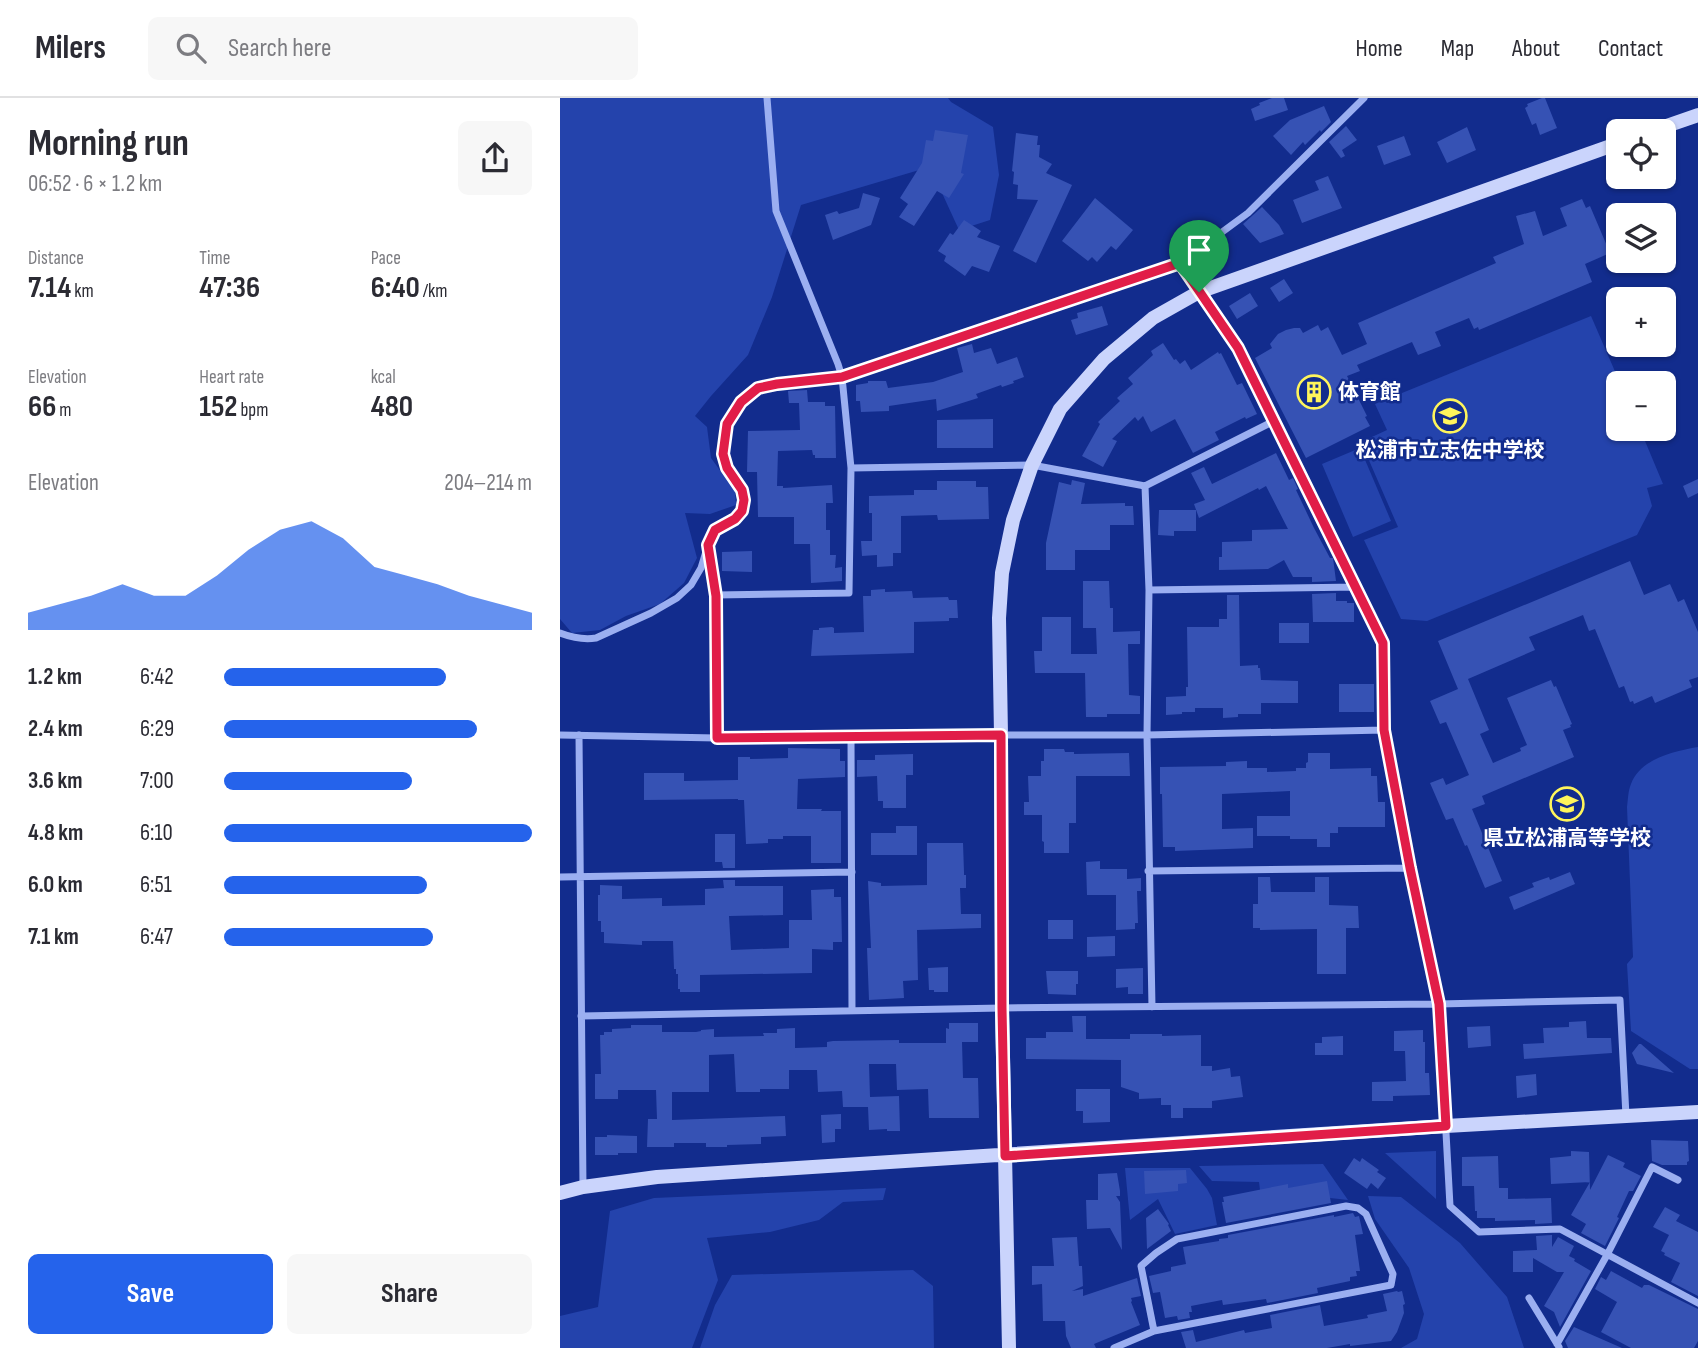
<!DOCTYPE html>
<meta charset="utf-8">
<style>
body{margin:0;font-family:"Sofia Sans Condensed","Noto Sans JP",sans-serif;background:#f7f7f7;color:#2b2b33;height:100vh;display:flex;flex-direction:column;font-size:26px;white-space:nowrap}
*{box-sizing:border-box;margin:0}
p{font-size:23px;color:#7c7c81}
.icon{flex:none;width:38px;height:38px;fill:none;stroke:currentColor;stroke-width:2;stroke-linecap:round;stroke-linejoin:round}
.map{position:relative;flex:1;overflow:hidden}
.drawer{display:flex;flex-direction:column;background:#fff;width:560px}
.drawer>*{flex:none}
.controls{position:absolute;left:1046px;top:21px;display:grid;gap:14px}
.controls a{display:grid;place-items:center;width:70px;height:70px;border-radius:10px;background:#fff;box-shadow:0 2px 5px #0004;font-size:35px}
.pin{position:absolute;display:grid;place-items:center;width:60px;height:60px;color:#fff;margin:-72px -30px;border-radius:50% 50% 50% 0;rotate:-45deg;box-shadow:0 0 7px #0007}
.pin .icon{rotate:45deg}
.round{display:grid;place-items:center;flex:none;width:74px;height:74px;border-radius:10px;background:#f7f7f7}
.headline{display:flex;align-items:center;justify-content:space-between;height:119px;padding:0 28px}
h1{font-size:38px;font-weight:700;line-height:52px}
.metrics{display:grid;grid-template-columns:repeat(3,1fr);gap:10px;height:119px;padding:7px 28px}
.metrics div{display:grid;align-content:center}
.metrics b{font-size:30px;font-weight:700}
.metrics small{font-size:19px;font-weight:400}
.metrics p{font-size:19px}
.chart{height:196px;padding:14px 28px}
.chart p{display:flex;justify-content:space-between}
.chart svg{width:100%;height:126px;margin-top:7px;fill:#2563eb;opacity:.7}
.cta{display:flex;gap:14px;margin-top:auto;padding:14px 28px}
.cta a{flex:1;height:80px;border-radius:10px;background:#2563eb;color:#fff;font-size:28px;font-weight:700;line-height:80px;text-align:center}
.cta a+a{background:#f7f7f7;color:#2b2b33}
ul{padding:0 28px;list-style:none;font-size:23px}
li{display:grid;grid-template-columns:112px 84px 1fr;align-items:center;height:52px}
li i{height:18px;border-radius:9px;background:#2563eb}
header{display:flex;align-items:center;gap:42px;box-sizing:border-box;height:98px;padding:0 35px;background:#fff;border-bottom:2px solid #e1e1e2}
header strong{font-size:33px}
nav{display:flex;gap:38px;margin-inline-start:auto;font-size:24px}
.search{width:490px;height:63px;background:#f7f7f7;display:flex;align-items:center;gap:18px;box-sizing:border-box;padding:0 24px;border-radius:10px;color:#7c7c81;font-size:26px}
main{display:flex;flex:1;min-height:0}
.map>svg:first-child{display:block}
</style>
<header>
<strong>Milers</strong>
<div class="search"><svg class="icon" aria-label="search" viewBox="0 0 24 24"><circle cx="10" cy="10" r="6"/><path d="M15 15l6 6"/></svg>Search here</div>
<nav><a>Home</a><a>Map</a><a>About</a><a>Contact</a></nav>
</header>
<main>
<section class="drawer">
<div class="headline"><div><h1>Morning run</h1><p>06:52 · 6 × 1.2 km</p></div><a class="round"><svg class="icon" aria-label="share" viewBox="0 0 24 24"><path d="M12 15V3M7 8l5-5 5 5M5 13v7h14v-7"/></svg></a></div>
<div class="metrics">
<div><p>Distance</p><b>7.14<small> km</small></b></div>
<div><p>Time</p><b>47:36</b></div>
<div><p>Pace</p><b>6:40<small> /km</small></b></div>
</div>
<div class="metrics">
<div><p>Elevation</p><b>66<small> m</small></b></div>
<div><p>Heart rate</p><b>152<small> bpm</small></b></div>
<div><p>kcal</p><b>480</b></div>
</div>
<div class="chart"><p><span>Elevation</span>204–214 m</p>
<svg viewBox="0 0 160 44" preserveAspectRatio="none"><path d="M0 44V38L10 35L20 32L30 28L40 32L50 32L60 25L70 16L80 9L90 6L100 12L110 22L120 25L130 28L140 32L150 35L160 38V44z"/></svg>
</div>
<ul>
<li><b>1.2 km</b>6:42<i style="width:72%"></i></li>
<li><b>2.4 km</b>6:29<i style="width:82%"></i></li>
<li><b>3.6 km</b>7:00<i style="width:61%"></i></li>
<li><b>4.8 km</b>6:10<i style="width:100%"></i></li>
<li><b>6.0 km</b>6:51<i style="width:66%"></i></li>
<li><b>7.1 km</b>6:47<i style="width:68%"></i></li>
</ul>
<div class="cta"><a>Save</a><a>Share</a></div>
</section>
<div class="map">
<svg width="1138" height="1250" viewBox="0 0 1138 1250">
<rect width="100%" height="100%" fill="#122c8d"/>
<!-- green -->
<path fill="#2443ac" d="M0 0H388L391 4 433 29 439 77 430 122 399 132 382 95 366 70 241 107 212 199 188 257 151 298 135 318 147 329 151 360 175 393 176 407 150 416 125 415 137 460 124 485 100 506 66 518 40 532 12 535 0 521Z
M1031 218 1060 285H1059V331H1080L1103 386 1087 390 1092 408 1077 437 867 523 841 521 804 442 838 429 801 344 827 332 815 306Z
M800 350 831 423 793 439 762 366Z
M1138 649V971H1130L1071 933 1067 866 1073 859 1067 709C1068 702 1068 693 1071 686 1080 661 1114 653 1138 649Z
M876 1053V1101L825 1055Z
M763 1066 788 1102 700 1092 699 1084 652 1083 639 1068Z
M565 1070H630L647 1091 652 1100 657 1127 615 1136 598 1101 570 1122Z
M326 1090 323 1102 283 1104 259 1122 210 1134 147 1140 158 1182 132 1250H0V1218L38 1209 50 1113 94 1100Z
M808 1098 841 1099 900 1145 947 1199 964 1250H841L857 1241 864 1216 849 1170 815 1121Z
M353 1172 373 1188 374 1250H140L155 1207 172 1177Z"/>
<!-- building -->
<path fill="#3652b4" d="M712 0H724L728 12 695 23 691 11 700 7 699 5Z
M982 0H985L997 30 980 37 976 25 972 27 965 10 968 8 967 6Z
M764 8 771 24 761 34 760 32 745 47 743 44 731 57 713 38 730 22Z
M786 28 797 42 782 52 785 58 781 60 769 44Z
M907 29 916 52 887 65 877 44Z
M375 32 408 37 401 75 404 76 389 100 377 93 354 128 339 119 348 106 340 100 362 65 366 42 373 43Z
M456 35 478 38 477 47H480L479 59 492 66 486 75 512 87 476 165 453 153 478 102 457 101 458 87 453 86 454 74 452 73Z
M844 38 851 57 824 67 817 48Z
M768 78 782 110 742 125 733 102 759 92 755 83Z
M303 95 320 100 311 127 273 142 265 117 277 113 279 116 299 110Z
M535 100 573 132 556 152 551 148 537 164 532 159 528 163 502 143Z
M1022 101 1026 110 1030 108 1050 155 1025 166 1032 184 919 232 918 229 914 231 909 220 875 234 881 248 858 257 852 244 797 267 800 273 787 278 807 318 805 319 810 328 746 360 695 260 712 250 710 246 718 236 726 232 734 230H740L743 235 758 227 761 233 768 229 782 257 807 246 798 225 936 165 933 159 964 146 956 118 975 113 983 138 1007 128 1000 110Z
M702 109 719 127 724 136 700 145 683 126Z
M404 122 421 133 417 139 440 148 429 174 412 168 405 178 384 163 386 158 378 153 390 135 393 137Z
M724 181 733 195 719 204 710 190Z
M690 195 698 208 677 221 669 208Z
M542 208 548 227 516 237 511 222 518 220 517 215Z
M603 245 614 262 616 261 620 266 625 262 631 272 658 254 659 256 661 255 677 287 682 285 697 316 686 321 685 319 655 334 659 342 633 355 615 321 591 334 583 318 578 323 575 319 552 341 557 343 543 369 522 358 540 326 538 324 560 303 557 300 573 286 568 280 593 257 591 253Z
M412 246 414 255 431 250 437 266 457 259 464 279 453 283 454 285 442 289 441 287 416 296 418 300 377 313 376 301 329 308V313L301 314 300 303H296V287L308 285V283H326L328 290 373 284 403 274 397 250Z
M247 292 248 304H265V308H275L276 360H255V357H253L252 352 218 353 217 388H223V390L272 387 273 405H266V432H270V457H276L275 470 282 469V483L251 485 250 446H234V419H198L197 374H187L188 333 240 332 239 305H229L228 293Z
M433 321V350H377V322Z
M716 355 729 382 733 380 738 391 736 392 754 430 770 460H773L776 483 752 484V479H733L724 462 708 471 659 472V459H662V444L692 443V432L728 431 706 388 699 392 698 390 639 420 634 406 645 402 631 375 644 369 652 386Z
M1138 381V395L1128 400 1123 388Z
M512 382 525 385 521 406 565 405V408H573L574 427H550V452H515V472H486V445L499 384 511 387Z
M377 383H416V389H428L429 421 378 422 377 417 341 418V455H333V468L317 469V457L302 458 301 443H312V415H309V398L354 397V392H377Z
M599 412H636V433H614V438L598 437Z
M192 453V474L162 473V454Z
M1070 463 1084 497 1110 486 1118 504 1124 501 1138 534V579L1129 582 1132 589 1095 605 1092 598 1074 606 1073 603 1070 604 1064 588 1059 590 1035 531 1029 533 1023 517 969 539 975 552 908 581 929 632 920 636 933 665 961 653 960 650 967 647 947 600 991 582 994 589 996 588 1012 626 1010 627 1011 629 1003 632 1014 659 922 698 925 706 912 711 942 783 925 790 907 747 905 748 893 720 886 722 870 685 883 680 886 687 909 677 886 624 880 626 870 603 898 591 878 543Z
M523 483H549L550 510H553V534L580 533V546H568L569 597 580 598V616H547V619H526L525 575H475L474 553H482V519H511V556H537L536 530H523Z
M325 491V494L352 493 353 500 388 499 389 502H397L398 520H389V523L354 524V555L251 558 253 532H259V530L272 529 274 530V535L304 534 303 498H311V492Z
M776 495V503H787V505H794V524H753L752 496Z
M667 497H679L680 568 698 567V570H700L701 582 738 583V605H701V616H678V619L663 620V610H635V614H622V616L606 617V599L626 598V589H628L627 529H659V521H667Z
M719 525H749V545H719Z
M779 586H814V614H779Z
M228 650 280 651V663H285V679L238 681 237 711H262L261 713H281V765H251V738H223V741H208V745L186 746 184 702H178V701L84 702V675H124V683L178 682V659H190V661L228 660Z
M484 651H504L505 654H514V656L569 655 570 678H516V725H509V755H484V744L482 743V717H464V704H469L468 678H481V663H484Z
M748 655H770V671L811 670V678H817L818 704H825V729H778V735H770V749H757V741H730V738H697V718H730V693L662 696V731L693 730V750L615 753V749H603L602 696H600V669L666 668V664L687 663V670H707V674L736 673V670H746V665L748 664Z
M353 656V677H346V710H323V703H318L317 678 297 679V662H315V657Z
M336 728H357V757H311V735H336Z
M155 736H175V770H163L162 764H155Z
M367 745H403L404 774V777H406V790H400L401 816H421V830L357 832 358 882 343 883 344 900 309 902 307 850H311L308 783 321 785V788L367 787Z
M540 763V771H567V781L581 780V793H577L578 825H575V831L556 832V797H527L526 764Z
M1010 774 1015 786 954 812 949 799 974 789 972 785 989 779 990 782Z
M698 779H710L711 794H755V779H769V807L798 808 799 830H786V876H757V831L700 832V830H693V806H698Z
M163 782H175V788H223V817L169 818 171 852 229 850V822H252L251 792 274 791V799H281L282 844H273V852L252 851V875L140 877V894H120V891H118V876H116V871H114L113 843H82V847L44 845V834H41V823H38V797H40V787L62 788V801L102 800V808L145 807V791L164 790Z
M488 822H513V841H488Z
M555 838V858L527 859V839Z
M388 869V894H374V892H369L368 870Z
M583 870V896H568V889L556 890V871Z
M486 873H518V886H516V897L488 896Z
M512 918H526V941H570V936H602V938L641 937V968H652V973L670 970 671 979 680 978 683 999 652 1003V1010H623V1020H611V1007H601V1000L579 1001V995L561 989V962L466 961V940H486V934H513Z
M1026 923 1027 940H1051L1052 955 964 961 963 946 984 945 983 930 1009 929V924Z
M389 925H418V944H402L403 980H418L419 1020H369L368 991 337 992 336 966H309L310 999 339 998 340 1033H327V1031L309 1032 308 1009H283L282 993 258 994 257 972H229V991H200V994H176L174 956 149 957V994H112V1022L225 1018 226 1038 201 1039V1046L167 1047V1049H146V1045H114V1049H87L88 1021H97L96 992H58V1001H35V976H41L40 937H44V934H52V931L71 930V927H102V934H136L141 933V932L154 931V939L204 938 203 935H217V931L235 930V950L267 949V944L273 943 339 942V945H386V930L389 931Z
M930 928 931 948 908 950 907 929Z
M863 932V944H865V975H869L870 997 833 998V1003H812V984L846 983 845 953H834V933Z
M783 938V957H755V945H762V939Z
M1079 946H1081L1114 975 1077 966 1072 955Z
M976 976 977 997 957 1000 956 978Z
M516 991H550V1024L523 1025V1013H516Z
M281 1016V1031H275V1044L262 1045 261 1017Z
M47 1037 77 1038V1055H58V1057H35V1039H47Z
M1091 1042 1128 1043 1129 1063 1127 1064V1067H1102L1092 1063Z
M1011 1053 1029 1054 1030 1092 1048 1057 1065 1065 1063 1069 1081 1078 1073 1093H1069L1057 1119 1059 1120 1045 1148 1021 1135 1026 1126 1011 1117 1030 1084 991 1086 990 1060 1011 1058Z
M938 1058 939 1090H948V1101L991 1100 992 1125 975 1126V1122L935 1123V1120H917V1113H915L914 1088H902V1059Z
M794 1060 800 1064 802 1060 819 1072 817 1074 826 1080 818 1091 811 1085 807 1091 784 1075Z
M626 1072 627 1085 618 1086V1093L585 1096 584 1073Z
M557 1075 560 1093V1098H556L560 1104 562 1152 550 1130 527 1131 526 1102H538V1076Z
M767 1083 771 1105 666 1125 662 1104H664L663 1099 728 1086V1090Z
M1105 1109 1120 1117 1116 1123 1138 1134V1198L1111 1184 1120 1165 1104 1157 1105 1155 1101 1153 1109 1137 1093 1129Z
M598 1111 609 1126 608 1127 611 1133 587 1151 586 1120Z
M793 1115 795 1119 799 1118 803 1136 795 1137 800 1173H796L797 1178 790 1179V1183L757 1190 758 1195 707 1205 706 1201 663 1207 662 1202 631 1208 632 1214H629L630 1220 618 1222 617 1218 605 1220 600 1194 593 1195 589 1178 611 1173V1169L626 1166 623 1149 659 1143V1141L668 1140V1137L774 1117V1119Z
M992 1137V1149L998 1139 1014 1148 1009 1158 1015 1161 1014 1163 1031 1173 1000 1229 994 1214 984 1208 1004 1174H997L973 1160V1174H953V1153L977 1152 976 1138Z
M517 1139 519 1168H522L523 1188 512 1193 523 1191V1198L577 1180 581 1198 571 1200 572 1203 571 1204 580 1227 534 1246 536 1250H511L506 1238 505 1223H483L482 1186 472 1187V1168H494L492 1140Z
M1051 1173 1082 1190 1084 1187H1089L1138 1211V1243L1134 1250H1071L1041 1234 1057 1204 1035 1191 1041 1179 1046 1182Z
M837 1193 838 1194 842 1193 845 1206 843 1207 844 1215 837 1234 831 1243 790 1248V1246L767 1250H626L621 1234 633 1232 636 1244 684 1232 685 1235 712 1230 710 1217 760 1207 764 1228 808 1220 807 1217 827 1213 823 1196Z
M1014 1229 1062 1250H1008L1005 1243Z"/>
<g fill="none" stroke-linecap="round" stroke-linejoin="round">
<!-- street -->
<path stroke="#9baff1" stroke-width="7" d="M620 165 678 250 823 545 824 632 850 770 879 906 890 1108 919 1134 1000 1131 1138 1205
M291 370 472 367 585 388 714 323
M585 388 589 492 587 637 592 909
M148 449 156 497 157 640
M589 492 797 489
M156 497 289 495 291 370 282 279 278 266 216 113 207 0
M0 535C13 540 23 542 36 540L91 515 117 500 131 487 141 470 148 447 155 433 175 421 182 413 184 402 182 392 167 370 163 357 164 343 167 325 181 304 198 291 217 286 282 279 620 165 688 115 804 0
M0 637 157 640 441 637H587L824 632
M19 637 23 1089
M291 639 292 913
M588 773 850 770
M0 779 292 774
M21 918 442 910 879 906 1060 902 1066 1018
M969 1200 999 1249
M997 1246 1047 1157 1092 1069 1118 1082
M554 1250 594 1233 831 1187 833 1176 806 1116 798 1110 786 1108 617 1141 596 1155 581 1168 594 1233"/>
<!-- secondary -->
<path stroke="#cad4fc" stroke-width="14" d="M1092 33 1138 17
M0 1095 23 1089 97 1079 886 1028 1138 1014
M449 1250 442 910 441 637 439 520 442 475 453 422 472 367 500 311 544 261 593 220 639 194 1059 45"/>
</g>
<g fill="none" stroke-linecap="round" stroke-linejoin="round">
<defs>
<path id="route" d="M620 165 678 250 823 545 824 632 850 770 879 906 886 1028 445 1058 442 910 441 637 157 640 156 498 148 447 155 432 175 421 182 413 184 402 182 392 167 370 163 356 167 326 181 304 198 290 217 286 282 279Z"/>
</defs>
<!-- route casing -->
<use href="#route" stroke="#fff" stroke-width="14"/>
<!-- route -->
<use href="#route" stroke="#e11d48" stroke-width="9"/>
</g>
<!-- icons -->
<defs>
<symbol id="building-ring" viewBox="-11 -11 22 22"><circle r="9.5" fill="#122c8d" stroke="#fff55b" stroke-width="1.5"/><path d="M-4-6H4V6H1V3H-1V6H-4ZM-2.5-4.3h1.7v1.8h-1.7ZM.8-4.3h1.7v1.8H.8ZM-2.5-1h1.7V.8h-1.7ZM.8-1h1.7V.8H.8Z" fill="#fff55b"/></symbol>
<symbol id="school-ring" viewBox="-11 -11 22 22"><circle r="9.5" fill="#122c8d" stroke="#fff55b" stroke-width="1.5"/><path d="M0-5L7-2L0 1L-7-2ZM-4 1L0 2.5L4 1V4Q0 6-4 4Z" fill="#fff55b"/></symbol>
</defs>
<g fill-rule="evenodd">
<use href="#building-ring" x="735" y="275" width="38" height="38"/>
<use href="#school-ring" x="871" y="299" width="38" height="38"/>
<use href="#school-ring" x="988" y="687" width="38" height="38"/>
</g>
<g text-anchor="middle" dominant-baseline="central" stroke-width="5" stroke-linejoin="round" paint-order="stroke">
<!-- poi labels -->
<g font-size="21" font-weight="bold" fill="#fff" stroke="#122c8d">
<text x="778" y="294" text-anchor="start">体育館</text>
<text x="890" y="352">松浦市立志佐中学校</text>
<text x="1007" y="740">県立松浦高等学校</text>
</g>
</g>
</svg>
<div class="controls">
<a><svg class="icon" aria-label="locate" viewBox="0 0 24 24"><circle cx="12" cy="12" r="6"/><path d="M12 2v4M12 18v4M2 12h4M18 12h4"/></svg></a>
<a><svg class="icon" aria-label="layers" viewBox="0 0 24 24"><path d="M12 4l9 5-9 5-9-5zM3 14l9 5 9-5"/></svg></a>
<a>+</a>
<a>−</a>
</div>
<div class="pin" style="left:639px;top:194px;background:#1e9e55"><svg class="icon" aria-label="arrive" viewBox="0 0 24 24"><path d="M6 21V4h12l-3 4 3 4H6"/></svg></div>
</div>
</main>
